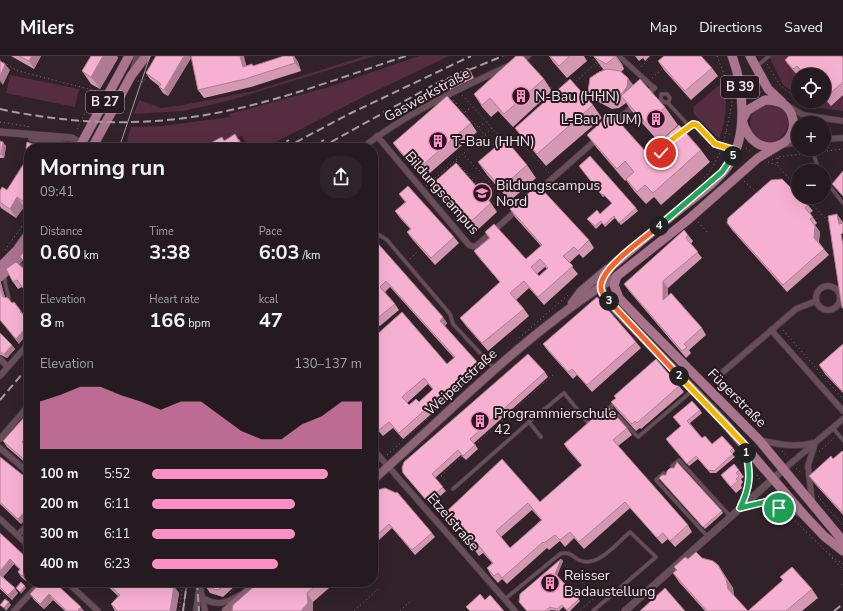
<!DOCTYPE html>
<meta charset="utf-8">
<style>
body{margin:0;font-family:"Nunito Sans",sans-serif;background:#2d2328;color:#f1f3f6;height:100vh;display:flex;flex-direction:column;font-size:15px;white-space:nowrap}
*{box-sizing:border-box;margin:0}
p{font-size:13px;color:#a3a1a4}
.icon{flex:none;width:22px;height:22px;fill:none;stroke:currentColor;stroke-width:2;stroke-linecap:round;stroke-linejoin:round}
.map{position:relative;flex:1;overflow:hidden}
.details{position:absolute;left:24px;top:87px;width:354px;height:444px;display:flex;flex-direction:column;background:#251a1f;border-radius:16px;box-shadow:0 4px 16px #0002,0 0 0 1px #42383d}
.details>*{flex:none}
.buttons{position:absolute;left:791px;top:12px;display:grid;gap:8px}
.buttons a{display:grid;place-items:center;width:40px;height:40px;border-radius:50%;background:#251a1f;box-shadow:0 4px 16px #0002,0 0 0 1px #42383d;font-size:20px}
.pin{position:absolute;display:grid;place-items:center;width:34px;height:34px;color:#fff;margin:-17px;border:2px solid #fff;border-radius:50%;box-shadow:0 1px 4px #0007}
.km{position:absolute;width:20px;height:20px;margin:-10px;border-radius:50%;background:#222;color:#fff;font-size:11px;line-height:20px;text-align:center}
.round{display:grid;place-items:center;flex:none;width:42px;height:42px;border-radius:16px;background:#2d2328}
.overview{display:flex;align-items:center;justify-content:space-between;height:68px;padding:0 16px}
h1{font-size:22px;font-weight:700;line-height:30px}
.stats{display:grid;grid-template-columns:repeat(3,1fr);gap:6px;height:68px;padding:4px 16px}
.stats div{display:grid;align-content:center}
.stats b{font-size:20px;font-weight:700}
.stats small{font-size:11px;font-weight:400}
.stats p{font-size:11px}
.chart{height:112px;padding:8px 16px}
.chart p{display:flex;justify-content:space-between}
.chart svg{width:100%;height:72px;margin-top:4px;fill:#fc8fc3;opacity:.7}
ul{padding:0 16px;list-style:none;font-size:13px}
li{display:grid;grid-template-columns:64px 48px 1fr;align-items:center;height:30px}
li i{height:10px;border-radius:5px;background:#fc8fc3}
header{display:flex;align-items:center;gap:24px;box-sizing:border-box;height:56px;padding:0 20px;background:#251a1f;border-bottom:1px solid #42383d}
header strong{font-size:19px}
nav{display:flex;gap:22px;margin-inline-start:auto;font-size:14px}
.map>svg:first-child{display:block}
</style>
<header>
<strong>Milers</strong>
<nav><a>Map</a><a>Directions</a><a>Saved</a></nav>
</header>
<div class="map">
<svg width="843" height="555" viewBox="0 0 843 555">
<rect width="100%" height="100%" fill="#312229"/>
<!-- green -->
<path fill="#562c40" d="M365 0H375L227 45 183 55 134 58 139 44 161 52 183 49 254 35Z
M419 0H449L363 41 264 92H249L242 80 209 92H125L131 71 163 70 230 61 229 58 329 31Z
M769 0H843V55L819 52 806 45H824V19H798V39L783 29Z
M10 19 79 33 75 51 6 37Z
M723 26C728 46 726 64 719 83L694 58 693 51Z
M750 67a19 19 0 1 1 38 0a19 19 0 1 1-38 0Z"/>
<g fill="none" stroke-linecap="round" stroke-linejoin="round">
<defs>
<path id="service" d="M757 10 769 0
M668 47 670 42 667 38H661V43L664 46 668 47 689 70
M680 76 693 68 697 69 715 88 735 93
M812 93 819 115
M824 123 843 147
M373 175 387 184 450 258 453 268 494 312
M17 205 29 216
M5 220C4 229 8 235 9 244
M616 346 610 351 638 381 693 334
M529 366 564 337 590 369
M833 372 843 384
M674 412 672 410 679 404 730 460
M666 419 664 417 656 424 708 481
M453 433 529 366 541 381
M505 543 560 498C569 495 572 500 579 504 597 513 618 486 630 476L656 501 593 555"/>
<path id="pedestrian" d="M619 0 654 32"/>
<path id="minor" d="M518 5 528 0
M133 14 137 0
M645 40 654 32
M788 50 803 59 843 65
M612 69 636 48
M377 80 469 189 475 191 518 153
M824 83 843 82
M782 89 798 86
M362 92C405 58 459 33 508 10
M536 137 597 83
M816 242a12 12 0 1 1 24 0a12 12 0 1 1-24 0Z
M771 274 843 355
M0 303 8 311
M0 320 29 287
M716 322 796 253 816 245
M0 383 29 349
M759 384C778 388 794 392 813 387
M0 392 29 417
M373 393 515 555
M783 414 843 363
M812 445 808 410 815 387
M0 463 29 490
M18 479 29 467
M67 526 98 555
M199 526 205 555
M202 541C215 551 227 547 240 539
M14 555 41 526
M196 555 199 532"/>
<path id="tertiary" d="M0 76 72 82 81 88 82 92
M32 82 68 90 71 92
M741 448C754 425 747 414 746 390
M742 451C775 443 774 446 804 459
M625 555 783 414"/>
<path id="secondary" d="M572 247 581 235 607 213
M373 424C452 354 527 276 617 220
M226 555 258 526"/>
<path id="primary" d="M732 0C744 32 748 80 728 110 716 127 696 140 680 153 657 171 635 191 612 210L604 219 600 231 605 242 723 365 805 460 824 480 843 495
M750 0 768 33 782 46
M765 44C775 44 786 46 791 57 805 90 754 110 742 64L748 54Z
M778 90 758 102 689 163 617 220 614 229 619 242 641 265 759 384 843 485
M79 92 129 0
M92 92 131 20 146 0
M0 211 17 194 29 177
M0 221 11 211 29 191"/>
</defs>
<!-- service casing -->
<use href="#service" stroke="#4c3e44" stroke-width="4.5"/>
<!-- pedestrian casing -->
<use href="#pedestrian" stroke="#4c3e44" stroke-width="6"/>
<!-- minor casing -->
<use href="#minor" stroke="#4c3e44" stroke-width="7"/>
<!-- tertiary casing -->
<use href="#tertiary" stroke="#4c3e44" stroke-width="8"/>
<!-- secondary casing -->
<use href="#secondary" stroke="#4c3e44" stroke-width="10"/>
<!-- primary casing -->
<use href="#primary" stroke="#4c3e44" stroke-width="10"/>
<!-- path -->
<path stroke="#7e7177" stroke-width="1" stroke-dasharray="1 3" stroke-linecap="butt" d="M590 0 596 7 598 6
M717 0 731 36 732 48 724 85
M0 4 18 15 100 36
M767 8 780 29 798 44
M641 11 652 0
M652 22 663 12
M138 25 144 26 147 18
M545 25 555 36
M573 28 596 7 603 14
M462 39 503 84
M749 41 761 36
M453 44 497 92
M800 45 817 54
M465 56 471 51
M0 66 31 71
M479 71 485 66
M77 73 85 57 97 41
M726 75 731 80
M516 81 549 117
M508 88 519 78
M746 92 751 96
M819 96 843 93
M464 97 492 72
M778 102 777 109 798 133
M772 104 779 101 808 97
M456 105 497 151 505 144 480 116
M768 106 776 109
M702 125 712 112 721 95
M744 125 755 135
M426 130 463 98 479 115 482 112
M805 141 830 167
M698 166 708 177
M5 194 29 160
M410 203 418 195
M783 274 843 343
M519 282 568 239
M475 389 554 318
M782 395 788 401
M819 396 834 382
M387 399 455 338
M373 411 377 407
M796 412 802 418
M757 419 761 425
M441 420 462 400
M441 420 446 425
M818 440 827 452
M828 453 843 469
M792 462 832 501 843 508
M773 463V454
M832 502 843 514
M562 506 596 540 580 555
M841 528 843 530
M0 537 12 547
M230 537 242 526
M179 555 183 526
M354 555 378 533
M400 555 412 544"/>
<!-- service -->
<use href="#service" stroke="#694e5a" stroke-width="3"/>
<!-- pedestrian -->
<use href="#pedestrian" stroke="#694e5a" stroke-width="4.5"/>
<!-- minor -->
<use href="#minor" stroke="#694e5a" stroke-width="5.5"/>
<!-- tertiary -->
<use href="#tertiary" stroke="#694e5a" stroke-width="7"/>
<!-- secondary -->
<use href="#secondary" stroke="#8e6376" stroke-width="8"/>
<!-- primary -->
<use href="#primary" stroke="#aa748c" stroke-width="9"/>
<!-- tram -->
<path stroke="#a89ca1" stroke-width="1" d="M119 92 150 0
M183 555 187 526"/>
<!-- rail -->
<path stroke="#a89ca1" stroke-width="2" stroke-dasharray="8 4" stroke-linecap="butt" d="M0 53C69 68 141 71 211 58 278 46 342 21 406 0
M331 86 437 27 503 0
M276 92 289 84
M285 92 349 58 471 0
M311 92 324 84
M321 92 335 84
M0 344 29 310
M197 526 199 555
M183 555 187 526
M834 555 843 548"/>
</g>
<!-- wall -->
<path fill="#d498b3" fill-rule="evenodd" d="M11 0H41L34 13Z
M91 0H117L118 2 100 33 91 28 82 15Z
M156 0H189L191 2 168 40 163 37 159 31V30L150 23 146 17Z
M284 0H294L298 6 301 15 251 31 204 42 198 34 247 10H253Z
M549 0H584L587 5 567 22 553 6Z
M616 0 622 8 624 13 621 16 633 29 665 51 678 69 659 86 634 58 626 47 619 52 612 53 593 43 588 35 604 14 603 13 594 1Z
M635 0H650L645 5 643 2 639 5Z
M843 2V39L831 50 824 42V19H803L802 18 798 19V20L791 12 785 4Z
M658 5 712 12 718 20 691 44 664 14Z
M471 16 474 22 444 37 441 33Z
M544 23 552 35 513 71 498 55 491 61 482 51 474 38Z
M593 49 602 62 546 110 524 84 515 72Z
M471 67 477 76 423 123 399 95 393 87Z
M587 79 647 97 701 94 710 106 661 149 654 141 646 148 634 135 626 124 625 125 596 91Z
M239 83 244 92H201L224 84Z
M0 85 6 90 4 102H0Z
M26 92H29V96Z
M29 98V154L24 151 16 162 1 152 0 150V135L7 134 28 101Z
M373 98 376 102 373 104Z
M478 106 527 109 536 122 510 145 487 119Z
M579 110 636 152 638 155 621 169 615 162 605 171 602 167 596 173 587 163 600 158 612 148 605 140 603 141Z
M431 129 491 147 497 156 473 178 437 138Z
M399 138 454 181 459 187 435 209 412 183 407 176 410 173 400 162 395 155 405 146Z
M808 149 813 155 810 157 817 167 815 169 820 176 819 186 824 193 829 199 787 236 732 174 727 167Z
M510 153 589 184 594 192 583 202 579 198 569 207 578 218 544 249 529 232 516 244 524 253 529 260 488 295 466 270 460 262 500 226 479 202 474 195 489 182 485 176 526 203 541 190 515 161ZM545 211 547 213 539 220 537 218Z
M688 179 693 185 691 188 702 202 668 232V240L702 272 706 279 689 294 691 297 686 302 629 235 624 228Z
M373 182 447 267 445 270 478 307 482 313 403 383 393 372 383 380 373 369V295L378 291 373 285 447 308 454 302 390 231 385 236 395 248 399 254 380 270 373 263ZM428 328 433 334 419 346 409 349 407 347Z
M29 187V241L22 231 18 233 13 226 23 212 27 211V210L20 201Z
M0 225 1 227 5 241 21 255 25 260 19 288 0 264Z
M0 277 15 293 7 302 1 299H0Z
M636 286 641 292 592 336 577 319 573 323 548 295 543 288Z
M843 288V337L825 318 819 309Z
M545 316 548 321 474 387 478 393 466 404 461 399 435 422 446 435 430 449 403 417Z
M679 330 684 336 641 373 640 372 636 375 616 353 611 346Z
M700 354 702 357 690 367 702 382 712 388 733 392 735 395 732 398 735 401 716 417H710L698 403 689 410 668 386 681 370 673 361Z
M29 361V389L27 391 29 393V410L7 391 3 385Z
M627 372 632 379 618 390 688 469 692 476 675 491 668 483 662 488 630 452 584 493 574 482 565 491 560 485 549 494 547 492 507 528 502 523 498 527 491 519 487 512 492 507 483 497 479 500 446 456 540 446 582 410 568 394 564 388ZM532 454 541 464 510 492 501 481Z
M843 396V459L815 428 809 420Z
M0 401 29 424V459L21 468 0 448Z
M739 414 744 421 741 423 743 426 741 429 742 432 736 437 726 426 721 419Z
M659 422 722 455 723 457 705 473Z
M373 435 432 477 435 481 415 499 392 472 379 484 373 477Z
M0 477 29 504V521L26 525 21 521 18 516 20 514 14 508 3 521 18 537 12 544 0 533Z
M702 502 718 509 724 518 733 532 734 540 748 555 783 525 780 521 812 533 818 542 802 555H705L679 526 673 517 676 514 674 511 688 503Z
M561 503 563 505 557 519 580 545 570 555H567L563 551 559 555 551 554 549 555H527L519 546Z
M41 526 84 555H65L53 544 44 553 34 544 30 538Z
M103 526H172L171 527 179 537 176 555H115L111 548 118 540Z
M205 526H239L223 541 210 537 206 531Z
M259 526H336L313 546V555H232Z"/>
<!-- shaded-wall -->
<path fill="#ad7c92" d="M32 0H41L34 13 29 5Z
M103 0H117L118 2 100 33 91 21Z
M184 0H189L191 2 168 40 164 34Z
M240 0H244L249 20 243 11Z
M293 0H294L298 6 301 15 295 7Z
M615 0H616L622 8 624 13Z
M5 8 10 14 3 29 0 25V21Z
M628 22 634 30 629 45 623 36Z
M3 86 6 90 4 102 1 98Z
M29 138V152L24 146Z
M17 141 24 151 16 162 10 153Z
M837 158 843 166V168H839Z
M815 170 820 176 818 188 814 182Z
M0 225 1 227 6 246 3 241 0 230Z
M663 225 668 232 667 250 663 244Z
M443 261 447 267 444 271 440 265Z
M29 268V276L19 288 16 283Z
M12 289 15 293 7 302 4 298Z
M29 378V389L26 393 22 386Z
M29 451V459L21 468 18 463Z
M10 503 14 508 2 522 0 519V515Z
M561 503 563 505 557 520 555 518Z
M718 509 724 518 733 532 734 542 728 533Z
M29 513V521L26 525 22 520Z
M25 530 26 532 21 538 20 536Z
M174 530 179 537 176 555H170Z
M15 532 18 537 12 544 8 539Z
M307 537 313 546V555H301Z
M49 538 53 544 44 553 40 548Z
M9 546 11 549 6 555 4 552Z
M81 551 84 555H79L78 554Z"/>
<!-- building -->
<path fill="#f7b1d0" stroke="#ad7c92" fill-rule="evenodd" d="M19 0H32L29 5Z
M91 0H103L91 21 82 15Z
M156 0H184L164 34 159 31 161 28 146 17Z
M191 0H240L243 11 252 8 253 10 284 0H293L295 7 245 23 198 34Z
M516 0H523L544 23 504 58 490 42 482 49 474 38Z
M550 0H570L559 10Z
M594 0H615V1L606 8 594 1Z
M664 0H701L712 12 685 35 658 5Z
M789 0H842L843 2V26L825 42 824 41V19H805L797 10 793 13 785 4Z
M0 5 5 8 0 21Z
M468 12 471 17 441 33 438 28Z
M607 13 620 15 628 22 627 31 623 36 613 44H606L588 35 590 22 599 16Z
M570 23 593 49 537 98 515 72Z
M640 23 665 51 647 68 621 40Z
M447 40 471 67 417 114 393 87Z
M611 57 647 97 651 93H656V89L679 69 701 94 653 137 645 129 637 136 626 123 634 116 625 105 617 113 587 79Z
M235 78 243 92H236L233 88 225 92H201L222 81 224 85Z
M505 83 527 109 501 132 478 106Z
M0 85 3 86 1 98H0Z
M27 86 44 92H26Z
M366 87 369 92H358Z
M177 90V92H158Z
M29 98V138L24 146 17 141 10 153 0 146V135L2 131 7 134 28 101Z
M590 100 636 152 619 167 614 160 604 169 601 165 595 170 587 163 597 154 600 158 612 147 603 138 602 139 579 110Z
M456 107 491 147 467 169 431 129Z
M843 115V140L832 128Z
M782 123 798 139V141H800L808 149 805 152 813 161 810 163 815 170 814 182 824 193 783 229 727 167 728 162 771 124Z
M538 129 589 184 578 195 574 191 563 200 573 210 538 241 524 225 510 237 524 253 482 287 460 262 500 226 474 195 490 182 485 176 494 168 526 203 542 189 510 153ZM540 203 548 212 539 220 531 211Z
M408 130 454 181 431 202 407 176 411 173 395 155 406 146 399 138Z
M837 158 839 168 843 167V177L841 178 843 189V252H842L828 160Z
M684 174 688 179 686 182 698 196 663 225V244L671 237 702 272 684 288 687 291 682 295 624 228Z
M373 182 443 261 440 265 478 307 399 377 389 366 379 374 373 367V295L378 290 373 284V282L402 256 447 308 455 301 386 225 380 231 395 248 375 264 373 261ZM424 322 433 333 419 346 416 343 409 349 402 341Z
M29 187V240L17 224 13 226 6 213 16 206 23 212 27 211 26 207 20 201Z
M0 230 3 241 8 242 12 247 14 246 21 255 20 256 29 264V268L16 283 0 264Z
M597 241 636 286 587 329 572 313 568 316 543 288Z
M0 277 12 289 4 298 0 296Z
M843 288V334L842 335 819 309Z
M528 298 545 316 470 383 475 389 463 400 458 394 432 418 443 431 427 445 403 417 402 412 404 406Z
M656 303 679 330 637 367 635 365 632 368 611 346 616 342 614 340Z
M692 345 700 354 687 365 702 382 705 380 712 388 722 380 733 392 730 395 733 398 714 415 708 414 696 400 687 408 666 383 681 370 673 361Z
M607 350 627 372 613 384 688 469 670 485 663 477 657 482 625 446 579 486 570 476 560 484 555 479 544 487 543 486 502 522 498 517 494 520 487 512 493 507 479 490 475 494 446 456 502 403 540 446 582 409 564 388ZM528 447 542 464 510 492 496 475Z
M27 358 29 361V378L22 386 29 393V408L3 385Z
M842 395 843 396V457L809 420 831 400 833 403Z
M0 401 29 424V451L18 463 0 446Z
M677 406 722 455 703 471 659 422 662 419H666L667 415 670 412H674Z
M734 408 739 414 736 417 739 420 736 423 738 425 731 431 721 419Z
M385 432 396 437 397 436 432 477 412 494 389 468 376 480 373 477V435Z
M0 477 29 504V513L22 520 18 516 20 513 10 503 0 515Z
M696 496 702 502 713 505 718 509 726 523 728 533 748 555 783 524 780 521 792 511 812 533 786 555H707L673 517 677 514 674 511 685 501 688 503Z
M561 503 555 518 579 543 567 554 562 549 557 553 550 551 545 555H527L519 546 520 538Z
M0 519 15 532 8 539 0 531Z
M21 526 25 530 20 536 16 532Z
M41 526H54L81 551 78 554 79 555H67L49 538 40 548 30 538Z
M106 526H170L174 530 170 555H118L111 548 120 539Z
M205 526H228L218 534 206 531Z
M259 526H320L307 537 308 547 301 555H232L233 549Z
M665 532 685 555H640Z
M480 538 485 544 490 539 504 555H470L466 551Z
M5 543 9 546 4 552 0 549Z"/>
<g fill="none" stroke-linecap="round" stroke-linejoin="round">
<defs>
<path id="split-1" d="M746 397C751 418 750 432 740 452L765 446H774V451L779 452"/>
<path id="split-2" d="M679 320 746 390V397"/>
<path id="split-3" d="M609 245 679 320"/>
<path id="split-4" d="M609 245C604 241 600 236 601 229 603 210 644 183 659 170"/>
<path id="split-5" d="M659 170 722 116 733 100"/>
<path id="split-6" d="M661 97 663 90 693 68 697 69 715 88 735 94 733 100"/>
</defs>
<!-- split-1 casing -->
<use href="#split-1" stroke="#fff" stroke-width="8"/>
<!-- split-2 casing -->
<use href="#split-2" stroke="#fff" stroke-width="8"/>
<!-- split-3 casing -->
<use href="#split-3" stroke="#fff" stroke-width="8"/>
<!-- split-4 casing -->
<use href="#split-4" stroke="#fff" stroke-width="8"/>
<!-- split-5 casing -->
<use href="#split-5" stroke="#fff" stroke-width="8"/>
<!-- split-6 casing -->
<use href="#split-6" stroke="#fff" stroke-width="8"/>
<!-- split-1 -->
<use href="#split-1" stroke="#22a559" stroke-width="5"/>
<!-- split-2 -->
<use href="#split-2" stroke="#f5b400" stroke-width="5"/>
<!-- split-3 -->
<use href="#split-3" stroke="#f0652b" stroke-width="5"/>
<!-- split-4 -->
<use href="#split-4" stroke="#f0652b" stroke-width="5"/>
<!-- split-5 -->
<use href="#split-5" stroke="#22a559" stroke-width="5"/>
<!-- split-6 -->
<use href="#split-6" stroke="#f5b400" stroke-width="5"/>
</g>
<!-- icons -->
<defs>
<symbol id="building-ring" viewBox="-11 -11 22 22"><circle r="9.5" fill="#27191f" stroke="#fc8fc3" stroke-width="1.5"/><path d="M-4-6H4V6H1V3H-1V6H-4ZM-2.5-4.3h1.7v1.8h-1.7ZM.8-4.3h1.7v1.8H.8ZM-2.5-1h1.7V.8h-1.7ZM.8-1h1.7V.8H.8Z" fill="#fc8fc3"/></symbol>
<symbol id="university-ring" viewBox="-11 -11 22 22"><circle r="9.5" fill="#27191f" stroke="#fc8fc3" stroke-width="1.5"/><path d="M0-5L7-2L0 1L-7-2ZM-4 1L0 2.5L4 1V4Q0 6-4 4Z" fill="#fc8fc3"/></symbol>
</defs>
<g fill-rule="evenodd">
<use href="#building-ring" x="510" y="29" width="22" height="22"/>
<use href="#building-ring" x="645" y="52" width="22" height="22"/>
<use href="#building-ring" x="427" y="74" width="22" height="22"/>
<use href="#university-ring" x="471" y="126" width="22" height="22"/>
<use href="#building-ring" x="469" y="354" width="22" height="22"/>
<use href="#building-ring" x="539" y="516" width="22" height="22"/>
</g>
<g text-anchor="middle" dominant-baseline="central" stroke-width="4" stroke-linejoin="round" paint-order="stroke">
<!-- shield labels -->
<g fill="#27191f" stroke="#b4a9ae" stroke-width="1">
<rect x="721" y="20" width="38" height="22" rx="3"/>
<rect x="86" y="35" width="38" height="22" rx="3"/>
</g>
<g font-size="13" font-weight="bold" fill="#f1e7eb">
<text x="740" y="31">B 39</text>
<text x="105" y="46">B 27</text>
</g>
<!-- street labels -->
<g font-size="14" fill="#f1e7eb" stroke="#27191f">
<text transform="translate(427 39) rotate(-29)">Gaswerkstraße</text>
<text transform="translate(442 137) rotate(49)">Bildungscampus</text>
<text transform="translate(461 326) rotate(-42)">Weipertstraße</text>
<text transform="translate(737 342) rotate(45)">Fügerstraße</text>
<text transform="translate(453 466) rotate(49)">Etzelstraße</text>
</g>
<!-- poi labels -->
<g font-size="14" fill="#f1e7eb" stroke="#27191f" text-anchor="start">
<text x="535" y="40">N-Bau (HHN)</text>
<text x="642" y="63" text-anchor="end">L-Bau (TUM)</text>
<text x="452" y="85">T-Bau (HHN)</text>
<text x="496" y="129">Bildungscampus<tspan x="496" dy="16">Nord</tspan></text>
<text x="494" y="357">Programmierschule<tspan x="494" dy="16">42</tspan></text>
<text x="564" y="519">Reisser<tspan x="564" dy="16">Badaustellung</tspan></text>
</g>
</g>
</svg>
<div class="buttons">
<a><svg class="icon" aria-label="locate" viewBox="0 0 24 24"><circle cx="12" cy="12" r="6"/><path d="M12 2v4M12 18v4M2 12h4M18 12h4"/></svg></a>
<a>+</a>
<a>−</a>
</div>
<div class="pin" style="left:779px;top:452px;background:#1e9e55"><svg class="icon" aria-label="arrive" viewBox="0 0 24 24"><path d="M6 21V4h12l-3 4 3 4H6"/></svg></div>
<div class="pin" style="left:661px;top:97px;background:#d93025"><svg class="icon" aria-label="check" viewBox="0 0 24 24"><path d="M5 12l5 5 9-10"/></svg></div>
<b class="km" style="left:746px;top:397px">1</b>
<b class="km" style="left:679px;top:320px">2</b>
<b class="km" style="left:609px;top:245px">3</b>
<b class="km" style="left:659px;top:170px">4</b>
<b class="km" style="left:733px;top:100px">5</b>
<section class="details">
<div class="overview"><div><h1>Morning run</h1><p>09:41</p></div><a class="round"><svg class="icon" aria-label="share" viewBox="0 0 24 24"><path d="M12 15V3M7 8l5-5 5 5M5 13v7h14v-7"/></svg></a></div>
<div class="stats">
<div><p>Distance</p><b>0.60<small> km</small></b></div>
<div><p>Time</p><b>3:38</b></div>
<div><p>Pace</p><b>6:03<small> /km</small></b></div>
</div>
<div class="stats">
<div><p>Elevation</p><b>8<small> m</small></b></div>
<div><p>Heart rate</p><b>166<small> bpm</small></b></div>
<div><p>kcal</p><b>47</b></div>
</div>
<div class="chart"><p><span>Elevation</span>130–137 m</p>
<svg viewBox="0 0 160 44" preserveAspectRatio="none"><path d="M0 44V15L10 11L20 6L30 6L40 11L50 15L60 20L70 15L80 15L90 24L100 33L110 38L120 38L130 29L140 24L150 15L160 15V44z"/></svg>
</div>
<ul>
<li><b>100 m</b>5:52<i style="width:84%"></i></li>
<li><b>200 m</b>6:11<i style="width:68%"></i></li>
<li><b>300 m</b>6:11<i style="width:68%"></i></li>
<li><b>400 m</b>6:23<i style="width:60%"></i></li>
</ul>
</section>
</div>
